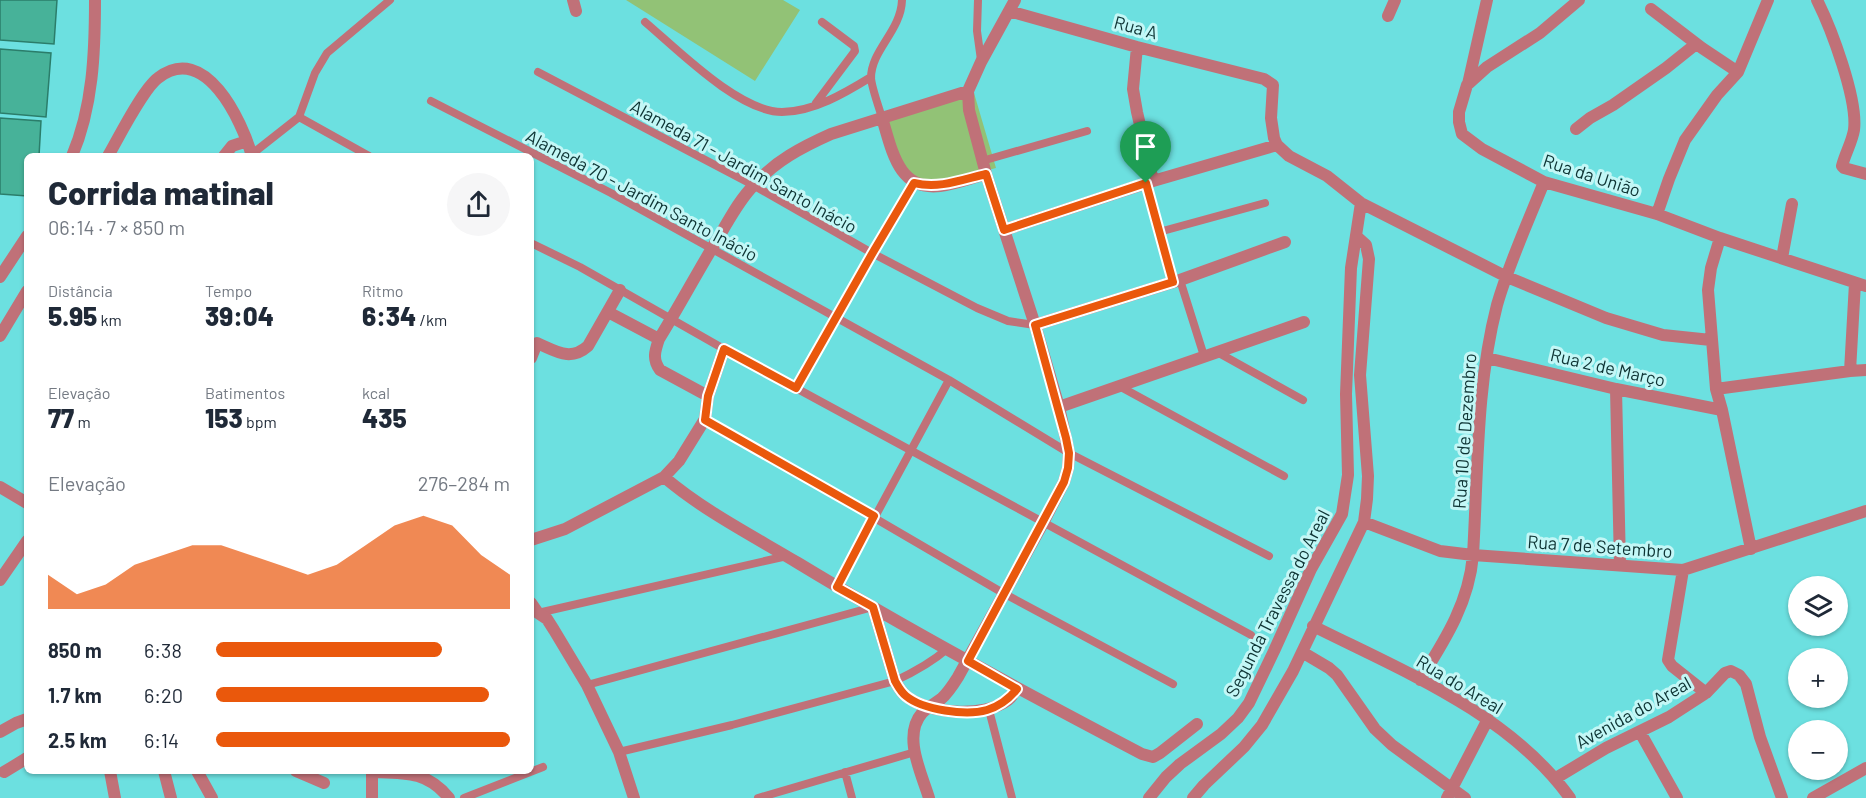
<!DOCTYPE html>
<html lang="pt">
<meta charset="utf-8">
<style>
body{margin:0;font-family:Barlow,sans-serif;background:#f6f6f7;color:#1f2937;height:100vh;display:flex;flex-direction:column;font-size:22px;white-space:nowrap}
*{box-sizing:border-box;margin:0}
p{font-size:20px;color:#747a83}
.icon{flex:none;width:33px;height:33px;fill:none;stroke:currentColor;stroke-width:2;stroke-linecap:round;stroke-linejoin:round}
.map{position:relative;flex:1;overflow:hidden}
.panel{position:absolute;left:24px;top:153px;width:510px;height:621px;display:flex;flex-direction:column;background:#fff;border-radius:9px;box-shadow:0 2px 4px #0004}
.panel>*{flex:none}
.controls{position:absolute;left:1788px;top:576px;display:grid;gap:12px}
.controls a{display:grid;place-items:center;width:60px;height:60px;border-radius:50%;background:#fff;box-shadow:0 2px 4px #0004;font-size:30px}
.pin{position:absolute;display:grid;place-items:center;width:51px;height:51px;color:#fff;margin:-62px -26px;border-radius:50% 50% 50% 0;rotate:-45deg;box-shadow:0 0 6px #0007}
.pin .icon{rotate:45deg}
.round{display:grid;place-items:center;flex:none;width:63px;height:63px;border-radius:32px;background:#f6f6f7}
.summary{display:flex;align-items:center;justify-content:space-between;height:102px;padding:0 24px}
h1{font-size:33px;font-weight:800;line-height:45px}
.stats{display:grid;grid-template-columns:repeat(3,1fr);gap:9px;height:102px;padding:6px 24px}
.stats div{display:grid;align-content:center}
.stats b{font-size:26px;font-weight:800}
.stats small{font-size:16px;font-weight:400}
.stats p{font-size:16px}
.chart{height:168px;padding:12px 24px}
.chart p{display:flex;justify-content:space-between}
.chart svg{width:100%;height:108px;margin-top:6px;fill:#ea580c;opacity:.7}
ul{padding:0 24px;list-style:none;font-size:20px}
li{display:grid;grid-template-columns:96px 72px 1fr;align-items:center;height:45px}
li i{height:15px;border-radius:8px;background:#ea580c}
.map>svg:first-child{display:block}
</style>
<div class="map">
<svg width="1866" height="798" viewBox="0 0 1866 798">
<rect width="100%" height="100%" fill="#6ce0e0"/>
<!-- green -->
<path fill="#92c276" d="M626 0H783L800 10 755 81Z
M974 93 996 168C969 175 925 194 903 169 897 161 889 127 886 116Z"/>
<!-- building -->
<path fill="#47b299" stroke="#2b7d6a" stroke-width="1.5" d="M0 0H57L54 44 0 40Z
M0 49 51 53 46 117 0 113Z
M0 118 41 121 39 156H27V196L0 194Z"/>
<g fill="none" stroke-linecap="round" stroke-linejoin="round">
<!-- service -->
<path stroke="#c07178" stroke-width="8" d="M978 0 977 31 981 60
M645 22C677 49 739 112 782 112 813 112 845 93 871 77
M538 72 753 185 872 253 977 308 1008 321 1035 325
M431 101 611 193 949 380 1069 453 1269 556
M816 103 855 51 854 46 822 22
M299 117 369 156
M882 118C879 107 872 89 871 78 871 50 901 31 902 0
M252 154 299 117 315 73 327 53 390 0
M982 161 1087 131
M1146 183 1173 282
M1159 232 1265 203
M531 243 580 267 724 349 1251 635
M1180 280 1204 356
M1217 352 1303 400
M1119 386 1284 476
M797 388 872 253 914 183
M705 419 1003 593 1173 684
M837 587 949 380
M538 613 787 556
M587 685 873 607
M989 710 1012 798
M619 752 732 725 895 681C914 672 931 663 947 649
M845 772 852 798
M464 798 543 767
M758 798 915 752"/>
<!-- minor -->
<path stroke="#c07178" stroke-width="12" d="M573 0 576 11
M1579 0 1540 33 1487 67 1467 85 1459 112V122L1462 134 1482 149 1544 182 1657 214 1720 238 1866 286
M1817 0C1831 28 1858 99 1854 130 1852 142 1845 154 1842 166L1844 168 1866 174
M1651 9 1702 48 1738 72
M1009 11 1137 47 1264 79 1273 85 1271 118 1274 138 1277 145 1289 156 1327 176 1361 203 1507 277 1606 318 1663 335 1711 340
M1388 16 1395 0
M1137 47 1133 89 1137 112 1153 181
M1468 84 1487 0
M882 118C892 150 898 191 940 186 955 184 971 178 986 174
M1576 129 1590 118 1613 105 1666 68 1696 44
M72 156C93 107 95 52 95 0
M108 156C119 137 143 89 158 78 205 41 242 121 252 156
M224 156 232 146 247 141
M1657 214 1669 179 1685 140 1717 95 1738 72 1768 0
M1004 230 1153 181 1277 145
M1720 238 1711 268 1708 290 1716 389 1722 410 1751 549
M1782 258 1792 204
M0 277 27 236
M608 312 659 339
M1035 325 1180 280 1285 242
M0 336 27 291
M531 358 537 343C556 351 570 362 588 346L620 290
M1487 358 1616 389 1722 410
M1850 371 1855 283
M1616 389 1620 565
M1716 389 1850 371 1866 370
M708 396 660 370C652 359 655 351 659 339 680 305 699 269 720 235 730 218 740 199 754 185 775 161 802 147 831 134L968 91
M1059 407 1304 322
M664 477C704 511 753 536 798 563 910 631 1026 693 1142 754L1153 757 1160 753 1197 724
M0 487 27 503
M1364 522 1440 551 1473 555 1683 570 1866 511
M531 540 565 529 664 477 679 461 705 419 708 396 724 349
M1683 570 1668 660 1672 666 1706 693
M0 580 27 541
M531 603 538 613 547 619 554 630 587 685 619 752 634 798
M873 607 895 681C898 686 900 691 906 696 928 714 984 718 1008 700 1012 697 1014 692 1017 689
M1313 626C1403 671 1510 714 1570 798
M1302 652 1329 668 1337 675 1375 729 1392 745 1465 798
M1420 680C1445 640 1469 603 1473 555 1478 472 1476 386 1497 305 1509 263 1528 222 1544 182
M0 732 16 723 27 719
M1640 732 1677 798
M110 771 115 798
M164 771 171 798
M197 771 212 798
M296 771 324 783
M372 771V798
M4 772 27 758
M372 772C405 773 427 771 449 798
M1556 778 1606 748 1669 717 1706 693 1725 673 1731 671 1739 675 1746 684 1760 737 1782 798
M929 798C922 774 902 736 922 713 928 707 934 704 941 699 948 693 953 685 958 677L1043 523 1064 482 1068 468 1069 453 1059 407 1035 325 986 174 969 110 968 91 981 62 1015 0
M1149 798 1166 777 1180 764 1221 734 1238 718 1249 703 1274 651 1311 569 1342 514 1348 475 1346 394 1351 268 1361 203
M1193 798 1204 785 1244 747 1262 725 1293 671 1364 522 1367 499 1368 476 1360 375 1369 259 1366 245 1356 236
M1447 798 1488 719
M1813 798 1866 768"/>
</g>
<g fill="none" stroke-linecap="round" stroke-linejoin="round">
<defs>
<path id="route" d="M986 174 1004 230 1146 183 1173 282 1035 325 1066 438 1069 453 1068 468 1064 482 968 661 1017 689C1009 699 1000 706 987 710 966 716 923 710 906 696 900 691 898 686 895 681L873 607 837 587 874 516 705 420 708 396 724 349 796 388 872 254 914 183C939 189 961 180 986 174Z"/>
</defs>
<!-- route casing -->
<use href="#route" stroke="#fff" stroke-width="12"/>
<!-- route -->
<use href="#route" stroke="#ea580c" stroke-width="8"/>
</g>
<g text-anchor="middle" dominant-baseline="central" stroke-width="6" stroke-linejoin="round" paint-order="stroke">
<!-- street labels -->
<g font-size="18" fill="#0d3333" stroke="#c3f7f6">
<text transform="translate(1136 27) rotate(15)">Rua A</text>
<text transform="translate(744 166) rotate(29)">Alameda 71 - Jardim Santo Inácio</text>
<text transform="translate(1592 175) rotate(18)">Rua da União</text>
<text transform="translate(642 195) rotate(28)">Alameda 70 - Jardim Santo Inácio</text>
<text transform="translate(1608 367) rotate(13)">Rua 2 de Março</text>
<text transform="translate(1464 431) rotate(-86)">Rua 10 de Dezembro</text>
<text transform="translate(1600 546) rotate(4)">Rua 7 de Setembro</text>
<text transform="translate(1277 603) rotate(-63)">Segunda Travessa do Areal</text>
<text transform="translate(1460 684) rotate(31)">Rua do Areal</text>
<text transform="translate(1633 712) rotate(-29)">Avenida do Areal</text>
</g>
</g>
</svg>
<div class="controls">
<a><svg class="icon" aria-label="layers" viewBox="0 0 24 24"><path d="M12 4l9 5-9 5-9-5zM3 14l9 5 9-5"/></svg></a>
<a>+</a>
<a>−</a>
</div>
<div class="pin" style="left:1146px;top:183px;background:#1e9e55"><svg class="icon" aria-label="arrive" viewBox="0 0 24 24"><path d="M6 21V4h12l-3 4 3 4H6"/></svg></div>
<section class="panel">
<div class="summary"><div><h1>Corrida matinal</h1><p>06:14 · 7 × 850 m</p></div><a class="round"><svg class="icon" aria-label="share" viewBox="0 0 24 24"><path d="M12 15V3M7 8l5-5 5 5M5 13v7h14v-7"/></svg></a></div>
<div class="stats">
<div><p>Distância</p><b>5.95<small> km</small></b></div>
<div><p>Tempo</p><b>39:04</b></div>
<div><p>Ritmo</p><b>6:34<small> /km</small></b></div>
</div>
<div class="stats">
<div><p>Elevação</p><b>77<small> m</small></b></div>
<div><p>Batimentos</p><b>153<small> bpm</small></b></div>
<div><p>kcal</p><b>435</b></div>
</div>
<div class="chart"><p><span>Elevação</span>276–284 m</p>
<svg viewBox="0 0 160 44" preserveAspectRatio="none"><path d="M0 44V30L10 38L20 34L30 26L40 22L50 18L60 18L70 22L80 26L90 30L100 26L110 18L120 10L130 6L140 10L150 22L160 30V44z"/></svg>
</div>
<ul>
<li><b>850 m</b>6:38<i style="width:77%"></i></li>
<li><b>1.7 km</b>6:20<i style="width:93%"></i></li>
<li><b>2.5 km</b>6:14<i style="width:100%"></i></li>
</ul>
</section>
</div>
